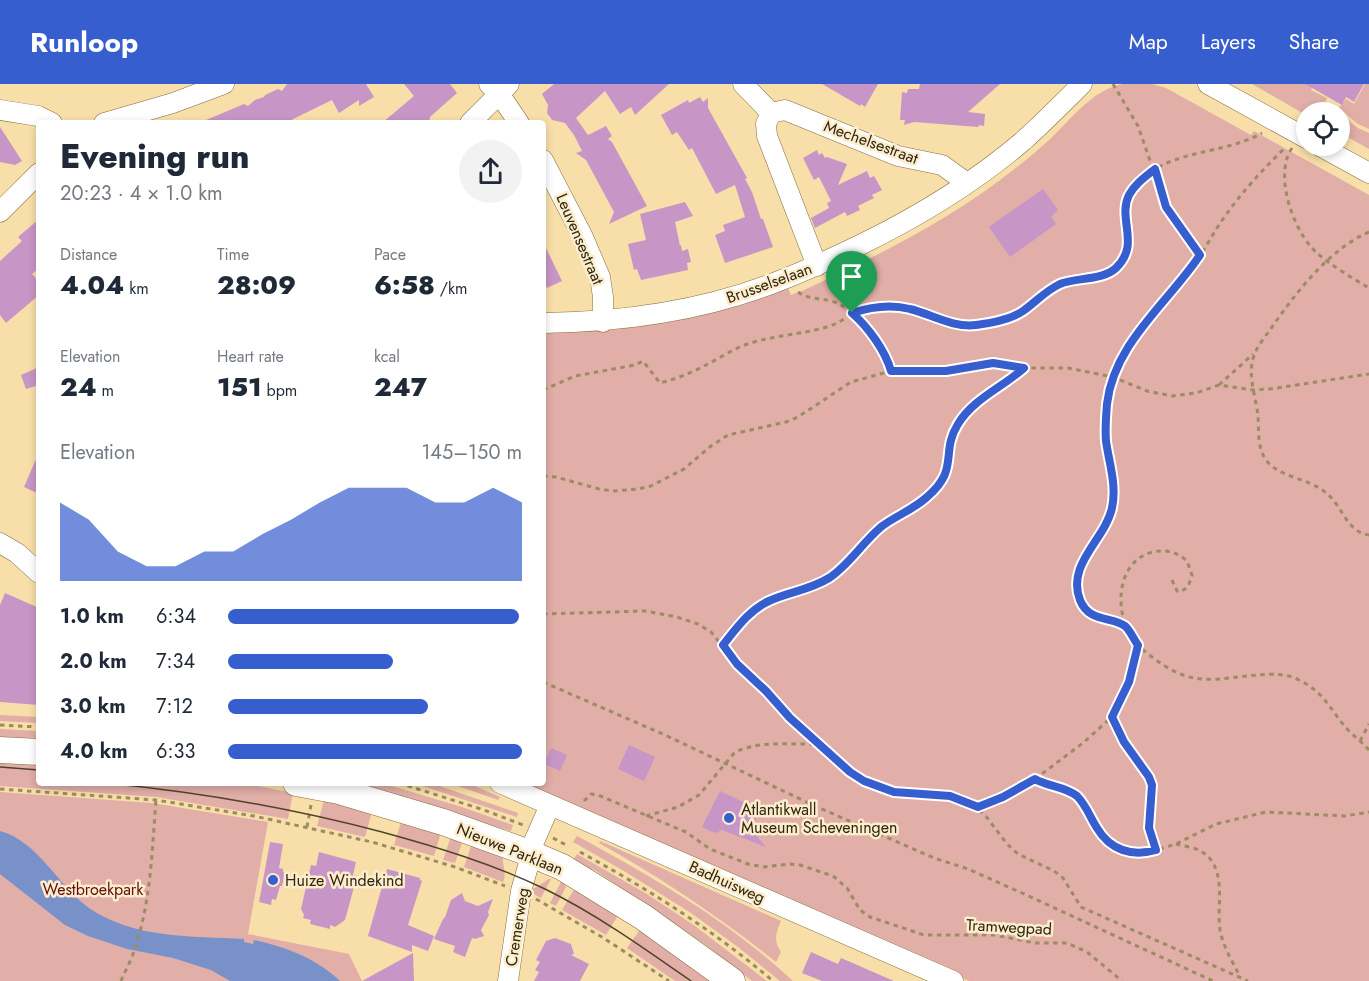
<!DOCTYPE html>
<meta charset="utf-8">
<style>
body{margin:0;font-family:Jost,sans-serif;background:#f2f2f3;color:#1f2937;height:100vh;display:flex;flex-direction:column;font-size:22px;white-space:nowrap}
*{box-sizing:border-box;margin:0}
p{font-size:20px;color:#747a83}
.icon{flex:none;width:33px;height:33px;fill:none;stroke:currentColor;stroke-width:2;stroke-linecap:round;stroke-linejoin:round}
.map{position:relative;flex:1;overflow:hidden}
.side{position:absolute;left:36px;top:36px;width:510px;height:666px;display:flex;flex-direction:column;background:#fff;border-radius:6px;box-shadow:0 3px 9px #0003}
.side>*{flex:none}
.tools{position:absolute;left:1296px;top:18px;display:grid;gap:12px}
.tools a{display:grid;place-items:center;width:54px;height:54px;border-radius:50%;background:#fff;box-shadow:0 3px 9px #0003;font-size:30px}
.pin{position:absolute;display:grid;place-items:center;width:51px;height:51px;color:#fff;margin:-62px -26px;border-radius:50% 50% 50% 0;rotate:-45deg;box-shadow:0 0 6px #0007}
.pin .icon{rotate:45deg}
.round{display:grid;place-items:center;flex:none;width:63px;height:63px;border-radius:32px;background:#f2f2f3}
.head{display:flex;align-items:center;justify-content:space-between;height:102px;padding:0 24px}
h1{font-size:33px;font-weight:800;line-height:45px}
.metrics{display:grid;grid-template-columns:repeat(3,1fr);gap:9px;height:102px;padding:6px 24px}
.metrics div{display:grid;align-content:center}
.metrics b{font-size:26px;font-weight:800}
.metrics small{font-size:16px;font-weight:400}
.metrics p{font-size:16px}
.chart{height:168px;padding:12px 24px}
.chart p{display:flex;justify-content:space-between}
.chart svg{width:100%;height:108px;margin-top:6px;fill:#375ece;opacity:.7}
ul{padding:0 24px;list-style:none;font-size:20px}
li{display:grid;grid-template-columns:96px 72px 1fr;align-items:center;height:45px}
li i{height:15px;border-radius:8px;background:#375ece}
header{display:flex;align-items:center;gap:36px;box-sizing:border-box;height:84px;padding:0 30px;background:#375ece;color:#fff}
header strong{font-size:28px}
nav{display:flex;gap:33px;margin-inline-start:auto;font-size:21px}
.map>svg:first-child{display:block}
</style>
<header>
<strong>Runloop</strong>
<nav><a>Map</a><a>Layers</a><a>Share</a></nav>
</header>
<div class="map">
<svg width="1369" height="897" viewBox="0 0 1369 897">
<rect width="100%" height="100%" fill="#f8dfa9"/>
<!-- green -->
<path fill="#e1aea8" d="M1123 0H1152L1166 4 1251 51 1254 47 1369 111V897H969L516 699H543V249L614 246 675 237 724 225 788 204 791 211 802 207C894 164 971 126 1048 57 1070 37 1091 6 1123 0Z
M1252 0H1314L1311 6 1327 14 1325 18 1337 28H1306V31Z
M1365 0H1369V45L1358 40 1339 24 1346 15 1354 20Z
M1340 30 1358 44 1369 49V65L1340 49Z
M0 631 39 633V639L0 637Z
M0 645 39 647V656L0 654Z
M0 675 39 677V699H242L293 709 288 735 156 713 0 702Z
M344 699H382L462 723 513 741 511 747Z
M413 699H431L518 729 517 733Z
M449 699H468L500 713 498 716Z
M0 708 152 719 268 738 248 850 349 870 362 897H0Z
M324 716 372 727 365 753 317 742Z
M402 735 435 745 440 752 434 772 394 761Z
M456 752 462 759 455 779 443 776 450 755Z
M577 752C653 793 730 838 793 897H780L738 863 691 829 624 787 573 758Z
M600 757 781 837C776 848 773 857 781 868L776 878C720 833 661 794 599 759Z
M471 762 504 769C500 779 508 788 503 798L464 783Z
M577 770 647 810 695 842 767 897H752L703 859 593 785 590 788 572 778Z
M549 795H551L541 814 532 809 533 805Z
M562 796 566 803 556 822 550 819Z
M578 805 616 827 617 833 606 851 562 826 573 807Z
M646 846 719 897H675L627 864 639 847Z"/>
<!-- water -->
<path fill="#7991c9" d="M0 747C38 757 58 802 89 824 134 855 192 852 244 855V858L253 860 254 856C286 863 316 874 340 897H230L211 886 173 874 127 865 88 852 65 841 0 790Z"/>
<!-- building -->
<path fill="#c796c7" d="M287 0H366L374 13 359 22V16L339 29 332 16 285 39H199L244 20 248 22 255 16 264 13 265 11 278 5 282 7Z
M404 0H450L457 9 430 33 429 39H382L414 12Z
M554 0H669L635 31 631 23 620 30 605 7 576 34 588 51 606 42 612 52 608 55 612 58 647 122 609 140 614 128 586 76 576 69 582 67 574 51 565 39 552 36 547 29 548 21 542 10Z
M822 0H878L865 23 861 20 860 22Z
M920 0H1000L968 28 985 30 984 42 979 41 978 43 914 38 904 41 905 36H900L902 8 907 9 908 5H919Z
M1305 0H1364L1354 18 1346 13 1342 21Z
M700 13 703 18 708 14V24L747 94 745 95 752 108 761 135H763L773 163 725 179 715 151 725 147 723 141 745 133 735 101 716 110 692 64 689 66 677 48 672 51 661 31 688 16 689 19Z
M0 43 22 77 15 81 0 78Z
M817 66 819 71 822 69 825 74 827 73 847 80 838 101 867 87 870 94 874 92 882 106 872 111 874 114 858 122 860 126 847 132 845 128 815 144 811 134 829 124 827 119 831 117 819 93 814 96 803 74Z
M1043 105 1058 126 1051 133 1056 140 1010 173 989 143Z
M685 118 693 132 675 138 680 162 681 161 682 167 688 165 691 178 687 179 688 186 641 196 637 185 634 186 628 160 646 156 640 130Z
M39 135V184L32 190 39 198V211L6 239 0 231V177L22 157 18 153Z
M543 158 562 197 547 204 543 195Z
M39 283V301L26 305 21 291Z
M39 368V410L24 403Z
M5 509 39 524V621L0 618V521Z
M629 661 655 673 644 697 618 685Z
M551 664 567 671 560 687 544 680Z
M720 707 760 726 751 745 766 763 722 746 715 749 702 743Z
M270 758 283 760 279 784 283 785V788L285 789 282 802H280L276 816 272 815 271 821 259 818Z
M319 768 356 778 353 791 357 792 345 836 335 843 330 841V845L310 840 311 836 303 834 304 831 301 825 311 781 316 782Z
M387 785 420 794V796L422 797 408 841 434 852 428 867 412 861V868L368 852Z
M462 809 465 817 478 822 493 815 488 828 489 831 481 846 484 852 475 855 472 854 465 873 453 868 455 862 434 855 443 835 445 833 451 816Z
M555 854 571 860 574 870 571 871 589 880 580 897H534L539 888 535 886 540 878 536 876 546 857Z
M811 868 838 880 841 874 894 897H822L802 889Z
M413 869 414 897H362Z"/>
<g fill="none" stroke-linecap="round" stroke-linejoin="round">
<defs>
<path id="minor" d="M489 0 500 11 519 39
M743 0 771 29 785 26 898 72 942 81 967 99
M1208 0 1306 54
M0 26 38 32 52 39
M771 29 766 40 767 52 817 182
M104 39 173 19 224 0
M470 39 509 0
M1320 62 1369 89
M543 76 582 151 600 193 603 213V238
M0 128 39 89
M543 239C623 238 704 227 779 197 808 186 835 173 862 160 919 132 975 98 1023 57 1043 39 1063 19 1082 0
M0 459 17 469 39 489
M500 699 953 897
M508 897 521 807 529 779V769L550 721"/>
<path id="major" d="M0 666 39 668
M296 699 339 707 443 738 529 769 562 783 643 833 732 897"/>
</defs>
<!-- minor casing -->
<use href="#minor" stroke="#846d3a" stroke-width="21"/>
<!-- major casing -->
<use href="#major" stroke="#846d3a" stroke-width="27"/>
<!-- path -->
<path stroke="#9d8b64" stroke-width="3" stroke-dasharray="4.5 4.5" stroke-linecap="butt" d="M1113 0 1138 42 1166 123 1200 171
M1292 64C1274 90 1292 142 1312 164 1326 179 1351 193 1369 204
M1369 148C1329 165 1294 211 1270 246 1265 253 1258 261 1255 269 1246 289 1256 312 1258 332 1259 347 1257 363 1266 376 1278 393 1308 394 1325 408 1342 420 1346 448 1369 451
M798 208C810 217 826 213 839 220 861 231 885 264 891 287
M1219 301 1253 270
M543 306 575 292 635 281 643 277 660 299C676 295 691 289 706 281 718 275 730 267 742 262 771 251 802 251 830 242 844 237 853 227 867 224 907 216 932 240 968 242 985 243 1010 236 1024 226 1037 216 1046 206 1061 200 1076 193 1094 195 1109 188 1145 172 1114 127 1134 103 1166 64 1222 72 1262 49
M543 392 556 393 599 405 613 407 638 405 651 402 684 385 711 362 728 351 786 338 798 333 851 298 891 287H946L993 279 1024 284H1068L1113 293 1147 307 1172 312 1196 309 1219 301 1253 306 1270 305 1369 290
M1172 496 1177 507 1180 508 1188 503 1192 491 1187 477C1177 468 1166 465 1153 468 1113 477 1113 538 1139 562 1153 575 1175 591 1194 594 1215 598 1237 592 1258 591 1272 590 1286 589 1299 596 1327 610 1330 627 1349 647 1356 654 1363 659 1369 666
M543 530 645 527 677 533 698 540 711 548 737 580 766 607 791 634 820 659
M1125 542C1103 535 1079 530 1077 502 1076 494 1078 484 1083 476 1093 459 1107 445 1112 425 1117 402 1109 380 1106 358 1105 345 1106 329 1108 317 1117 264 1157 228 1189 188 1202 171 1211 152 1223 135 1241 109 1263 85 1286 63
M723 561C736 545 749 526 769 517 788 508 810 506 829 494 849 481 862 459 881 443 895 432 913 426 927 413 960 385 940 369 958 340 973 315 1003 303 1024 284
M1138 562 1129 598 1112 633 1124 658 1149 693 1152 701 1149 744 1156 766 1176 760 1216 740 1266 728 1345 732 1369 728
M543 598 665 651 815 722 934 774 968 785 1022 809 1213 897
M0 641 39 643
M1360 657 1369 640
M1035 695 1083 659 1112 633
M399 699 484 726 523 741
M0 705 156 716 254 732 372 758 455 783 505 802
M584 717 591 710 598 711 686 748 710 765 748 780 764 783 790 780 800 781 833 792 847 804 860 826 870 833 924 851H995L1035 859H1067L1087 868 1122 897
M978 723 1003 713 1035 695C1049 703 1064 702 1077 713 1087 721 1090 733 1097 744 1110 766 1132 773 1156 766
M646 732 678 723 699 711 735 668C761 656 792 661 820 660L851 688 872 701 894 708 950 712 970 719 985 731 1007 760 1018 770 1054 787 1063 794 1081 823 1248 897
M307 743 311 721
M553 754 566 761
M1176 760C1183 762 1192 763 1199 766 1229 782 1216 820 1220 846 1223 863 1233 878 1240 893
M580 768C648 805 713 846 773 897
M536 815 602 853 669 897
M121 897C125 887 131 877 134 867 151 819 152 766 156 716"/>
<!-- minor -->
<use href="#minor" stroke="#fff" stroke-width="20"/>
<!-- major -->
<use href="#major" stroke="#fff" stroke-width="26"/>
<!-- tram -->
<path stroke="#4f4328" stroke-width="1.5" d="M0 683 39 686
M105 699C199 708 291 724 382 748 437 763 493 780 545 805 596 830 644 864 691 897"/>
</g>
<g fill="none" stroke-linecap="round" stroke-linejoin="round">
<defs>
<path id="route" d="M1155 85 1166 123 1200 171C1168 219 1114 259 1107 320 1106 332 1105 345 1106 357 1109 379 1117 401 1112 424 1105 456 1066 480 1080 516 1089 539 1112 532 1125 542 1130 546 1134 556 1138 561L1129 598 1112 633 1124 658 1149 693 1152 701 1149 744 1156 766C1132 773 1110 766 1097 744 1090 733 1086 721 1077 712 1064 702 1049 703 1035 695L1003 713 978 723 950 712 894 708 864 697 850 688 790 634 766 607 737 580 723 561C736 545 749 526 769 517 788 508 810 506 829 494 849 481 862 459 881 443 895 432 913 426 927 413 960 385 940 369 958 340 973 315 1003 303 1024 284L993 279 946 287H891C885 266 868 243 852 229 870 223 891 220 910 225 931 230 953 244 976 241 991 239 1010 236 1023 227 1036 218 1045 207 1060 200 1076 193 1102 197 1116 184 1141 160 1117 135 1129 111 1135 100 1145 93 1155 85Z"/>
</defs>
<!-- route casing -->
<use href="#route" stroke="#fff" stroke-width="12"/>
<!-- route -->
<use href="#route" stroke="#375ece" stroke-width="8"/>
</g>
<!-- markers -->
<g fill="#375ece" stroke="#fcedcd" stroke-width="2">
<circle cx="729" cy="734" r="6"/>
<circle cx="273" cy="796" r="6"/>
</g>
<g text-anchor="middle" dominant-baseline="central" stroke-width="5" stroke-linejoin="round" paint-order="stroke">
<!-- street labels -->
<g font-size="16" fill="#2f2510" stroke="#fcedcd">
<text transform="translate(871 58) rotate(20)">Mechelsestraat</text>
<text transform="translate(580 155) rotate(67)">Leuvensestraat</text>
<text transform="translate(769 199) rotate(-20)">Brusselselaan</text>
<text transform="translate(510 765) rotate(22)">Nieuwe Parklaan</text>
<text transform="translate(727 798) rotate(24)">Badhuisweg</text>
<text transform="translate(517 843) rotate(-81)">Cremerweg</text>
<text transform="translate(1009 843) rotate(3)">Tramwegpad</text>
</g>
<!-- poi labels -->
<g font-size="16" fill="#2f2510" stroke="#fcedcd" text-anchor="start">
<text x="741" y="725">Atlantikwall<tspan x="741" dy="18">Museum Scheveningen</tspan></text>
<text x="285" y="796">Huize Windekind</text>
</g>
<!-- park labels -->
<g font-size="16" fill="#640e10" stroke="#fcedcd">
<text x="93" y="805">Westbroekpark</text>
</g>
</g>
</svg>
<div class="tools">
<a><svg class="icon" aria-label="locate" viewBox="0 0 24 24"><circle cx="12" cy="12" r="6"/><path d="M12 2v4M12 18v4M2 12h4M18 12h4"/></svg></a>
</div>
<div class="pin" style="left:852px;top:229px;background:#1e9e55"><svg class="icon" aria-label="arrive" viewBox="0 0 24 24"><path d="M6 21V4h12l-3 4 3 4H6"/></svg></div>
<section class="side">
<div class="head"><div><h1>Evening run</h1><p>20:23 · 4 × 1.0 km</p></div><a class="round"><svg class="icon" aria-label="share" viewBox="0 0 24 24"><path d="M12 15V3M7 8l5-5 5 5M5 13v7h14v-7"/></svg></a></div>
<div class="metrics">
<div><p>Distance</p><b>4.04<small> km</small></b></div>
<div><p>Time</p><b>28:09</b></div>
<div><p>Pace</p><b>6:58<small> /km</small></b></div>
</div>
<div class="metrics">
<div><p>Elevation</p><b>24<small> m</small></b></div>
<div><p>Heart rate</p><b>151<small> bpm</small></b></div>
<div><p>kcal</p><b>247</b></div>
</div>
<div class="chart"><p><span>Elevation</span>145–150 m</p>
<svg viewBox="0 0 160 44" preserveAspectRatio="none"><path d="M0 44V12L10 19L20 32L30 38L40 38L50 32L60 32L70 25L80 19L90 12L100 6L110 6L120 6L130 12L140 12L150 6L160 12V44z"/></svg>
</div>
<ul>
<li><b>1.0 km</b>6:34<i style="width:99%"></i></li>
<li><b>2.0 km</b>7:34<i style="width:56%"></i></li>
<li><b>3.0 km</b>7:12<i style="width:68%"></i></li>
<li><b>4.0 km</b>6:33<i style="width:100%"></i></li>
</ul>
</section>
</div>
